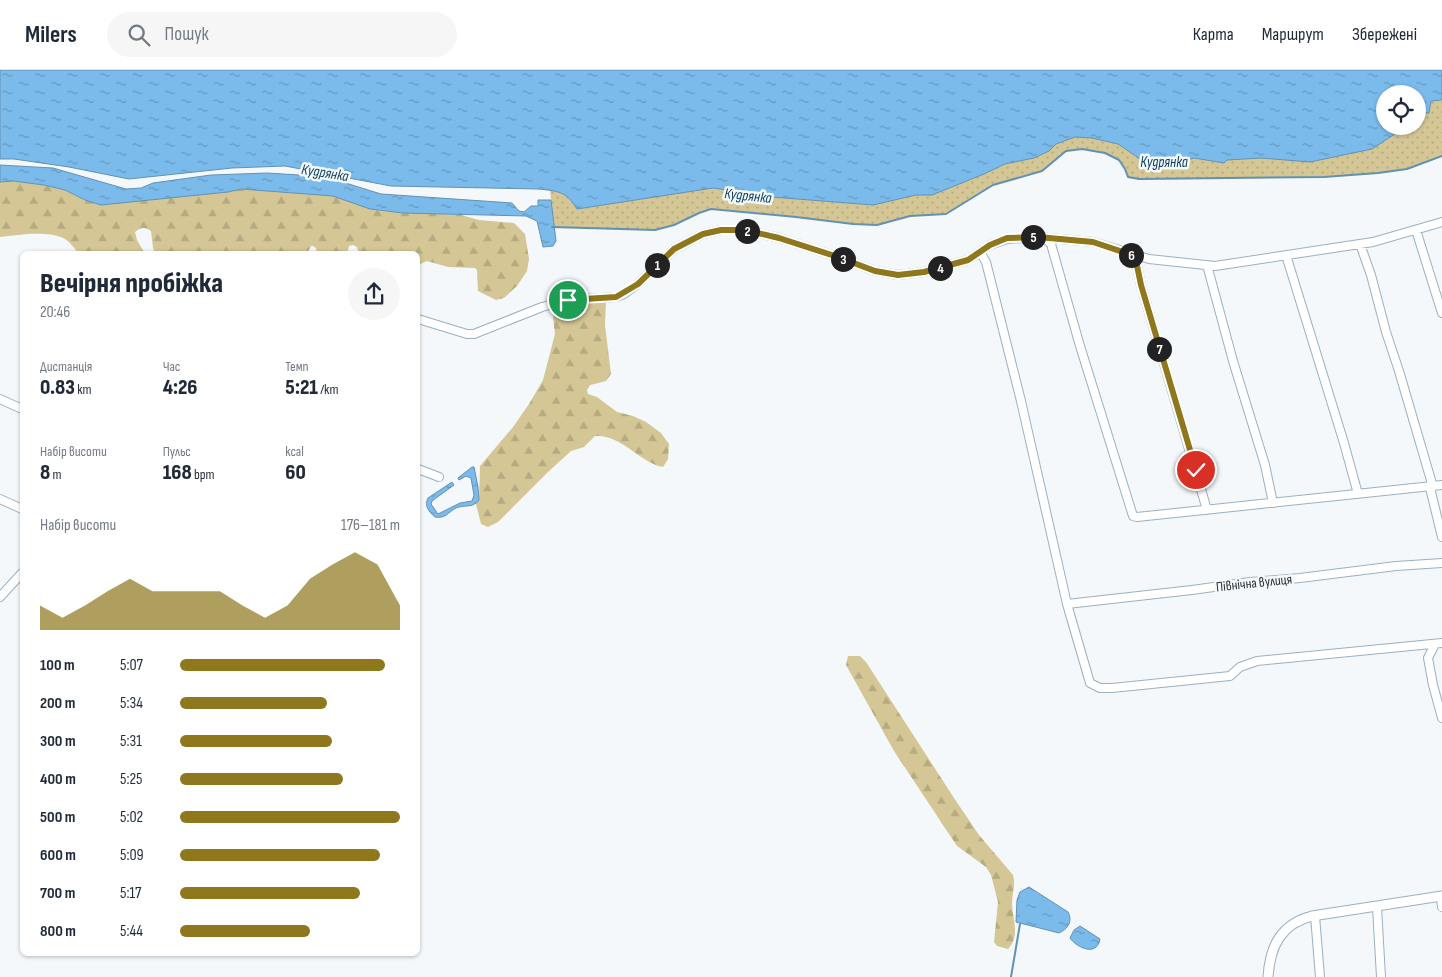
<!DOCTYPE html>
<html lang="uk">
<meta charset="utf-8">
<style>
body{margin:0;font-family:"Sofia Sans Condensed",sans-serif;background:#f6f6f7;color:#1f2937;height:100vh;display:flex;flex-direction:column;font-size:19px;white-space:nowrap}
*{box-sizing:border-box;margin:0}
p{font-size:16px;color:#747a83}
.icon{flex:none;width:28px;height:28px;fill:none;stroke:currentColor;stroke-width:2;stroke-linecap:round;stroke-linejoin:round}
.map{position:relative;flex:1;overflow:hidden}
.drawer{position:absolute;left:20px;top:181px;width:400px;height:705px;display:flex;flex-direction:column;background:#fff;border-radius:8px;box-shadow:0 1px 4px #0004}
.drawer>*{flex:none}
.fabs{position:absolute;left:1376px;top:15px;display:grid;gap:10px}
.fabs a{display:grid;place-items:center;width:50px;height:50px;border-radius:50%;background:#fff;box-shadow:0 1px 4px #0004;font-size:25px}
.pin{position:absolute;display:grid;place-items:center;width:42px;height:42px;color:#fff;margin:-21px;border:2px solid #fff;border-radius:50%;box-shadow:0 1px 5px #0007}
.km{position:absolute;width:25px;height:25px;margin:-12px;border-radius:50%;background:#222;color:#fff;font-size:14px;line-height:25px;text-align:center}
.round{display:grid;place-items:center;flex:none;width:52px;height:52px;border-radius:26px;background:#f6f6f7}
.headline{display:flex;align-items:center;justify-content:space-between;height:85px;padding:0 20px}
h1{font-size:28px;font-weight:800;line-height:38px}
.stats{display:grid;grid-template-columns:repeat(3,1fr);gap:8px;height:85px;padding:5px 20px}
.stats div{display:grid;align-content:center}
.stats b{font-size:21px;font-weight:800}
.stats small{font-size:14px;font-weight:400}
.stats p{font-size:14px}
.chart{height:140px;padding:10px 20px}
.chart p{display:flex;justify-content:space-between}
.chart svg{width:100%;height:90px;margin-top:5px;fill:#8e771c;opacity:.7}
ul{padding:0 20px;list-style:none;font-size:16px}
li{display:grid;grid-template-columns:80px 60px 1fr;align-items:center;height:38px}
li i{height:12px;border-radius:6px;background:#8e771c}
header{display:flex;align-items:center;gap:30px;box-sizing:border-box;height:70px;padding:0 25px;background:#fff;border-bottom:1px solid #e0e1e3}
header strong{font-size:24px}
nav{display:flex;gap:28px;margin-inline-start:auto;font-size:18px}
.search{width:350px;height:45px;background:#f6f6f7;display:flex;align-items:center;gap:12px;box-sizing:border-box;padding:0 18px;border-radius:28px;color:#747a83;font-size:19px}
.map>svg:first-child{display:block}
</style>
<header>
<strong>Milers</strong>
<div class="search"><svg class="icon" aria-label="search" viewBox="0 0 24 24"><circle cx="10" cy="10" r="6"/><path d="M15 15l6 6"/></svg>Пошук</div>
<nav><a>Карта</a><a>Маршрут</a><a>Збережені</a></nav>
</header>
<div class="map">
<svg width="1442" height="907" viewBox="0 0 1442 907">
<defs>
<pattern id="grass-dots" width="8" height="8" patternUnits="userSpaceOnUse" patternTransform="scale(1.25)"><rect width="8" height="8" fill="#d4c695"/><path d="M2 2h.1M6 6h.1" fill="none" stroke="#b6aa81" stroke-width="1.8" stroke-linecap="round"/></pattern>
<pattern id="forest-firs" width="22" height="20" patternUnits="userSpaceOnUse" patternTransform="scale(1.25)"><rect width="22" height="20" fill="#d4c695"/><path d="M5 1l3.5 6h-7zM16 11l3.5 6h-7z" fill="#b6aa81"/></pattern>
<pattern id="water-ripples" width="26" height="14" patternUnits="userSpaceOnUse" patternTransform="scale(1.25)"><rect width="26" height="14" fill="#7bbbeb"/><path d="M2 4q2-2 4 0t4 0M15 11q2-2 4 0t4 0" fill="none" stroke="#6598bf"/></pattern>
</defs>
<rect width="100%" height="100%" fill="#f4f8fb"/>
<!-- grass -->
<path fill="url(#grass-dots)" d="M1442 30V86L1407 99 1378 103 1324 107 1139 109 1128 107 1125 99 1119 89 1105 83 1082 79 1066 81 1042 101 993 115 946 144 910 146 877 155 853 154 796 147 711 139 699 143 674 155 655 160 554 157 550 120C563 121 570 128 577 139L713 118 772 127 873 135 916 125H932L984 104 1005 94 1049 81 1056 74 1075 67 1092 68 1118 74 1143 91 1154 95 1168 96 1194 88 1224 93 1226 90 1261 88 1317 90 1372 79 1407 56H1418V47L1431 31Z"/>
<!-- forest -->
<path fill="url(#forest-firs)" d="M13 111 44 115 65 120 85 130H135L228 122 241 119 334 126 380 141 461 145 479 150 514 153 525 164 529 189 527 201 517 216 504 228 496 230 478 221 477 200 475 198 448 197 427 191 418 195V184H359L357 177 353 175 349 176 347 184H317L316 178 313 176H311L307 184H155L153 178 151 161C145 157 141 157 135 162L137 170 145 184H79C75 179 70 172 65 169 48 160 18 165 0 167V112Z
M604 228 606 231 605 255 611 304 606 311 590 315 587 320 588 324 597 327 617 342 633 346 646 352 661 363 669 374 668 389 663 397C639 392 621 364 595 366L584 377 571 381 548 402 498 452 488 457 481 454 476 434 479 430 480 396 513 357 529 334 543 310 555 264 553 248 555 236Z
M848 586H860L866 592 954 728 979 765 1013 805C1016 815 1012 823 1012 833 1012 848 1021 866 1008 879L997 876 994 872 998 832 991 805 986 797 957 776 894 681 846 595Z"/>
<!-- water -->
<path fill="url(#water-ripples)" stroke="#6291b4" d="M0 0H1442V30L1431 31 1429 43H1422L1418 47V24H1385V56H1407L1372 79 1310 92 1261 88 1227 90 1224 93 1194 88 1168 96 1154 94 1143 91 1118 74 1092 68 1075 67 1056 74 1049 81 1034 88 1005 94 984 104 932 125H916L873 135 772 127 713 118 577 139C566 121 558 121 538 119L391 116 285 96 232 98 129 109 69 97 14 89H0Z
M0 95 53 98 126 119 141 118 153 113 211 105 267 103 299 105 339 111 381 124 512 133 519 141 524 142 531 136H538V130H551L556 171 553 176 543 177 537 151 526 146 403 143 370 139 333 126 241 119 228 122 101 135 85 130 65 120 44 115 13 111 0 112Z
M472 397H474L478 417 479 430C472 439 465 434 456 438 448 442 446 449 435 447 429 442 424 436 428 428L452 412 454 415 432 431 431 434 438 444 460 433 472 431 474 425 471 408 466 406 459 410 458 408Z
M1029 817 1068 842C1073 851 1068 859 1059 863L1016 852 1017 830 1020 822Z
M1080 856 1100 869C1097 887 1077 878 1070 868L1074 860Z"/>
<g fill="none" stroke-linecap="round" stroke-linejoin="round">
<!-- stream -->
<path stroke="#6291b4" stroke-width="2" d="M552 157 655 160 674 155 699 143 711 139 796 147 853 154 877 155 910 146 946 144 993 115 1042 101 1066 81 1082 79 1105 83 1119 90 1125 99 1128 107 1139 109 1324 107 1378 103 1407 99 1442 86
M1011 907 1020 854"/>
<defs>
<path id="minor" d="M1416 160 1442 243
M1045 169 1051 174 1080 276 1133 446 1137 447 1442 415
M1360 174 1371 205 1386 262 1399 301 1433 417
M980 182 986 192 1021 331 1067 534 1090 613 1100 618H1112L1230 606 1240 597 1257 591 1442 573
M1286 185 1344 373 1358 424
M1135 186 1141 215 1207 440
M1207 195 1233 291 1265 395 1273 433
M418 249 467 264H474L542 237 568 230 616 227 624 224 638 214 674 179 703 164 721 160H745L779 168 835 186 875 201 898 205 924 202 968 190 990 175 1007 169 1038 167 1093 172 1149 189 1215 196 1373 172 1442 152
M0 329 22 339
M418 399 439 407
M1430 418 1442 467
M0 429 22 439
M0 527 22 503
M1067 534 1192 520 1250 512 1300 508 1396 496 1442 493
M1435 574 1428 588 1433 615 1442 648
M1441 827 1442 837
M1377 837 1381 907
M1315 846 1320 907"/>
<path id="tertiary" d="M1268 907C1270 876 1281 854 1312 846L1442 826"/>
</defs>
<!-- minor casing -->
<use href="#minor" stroke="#9bb0c0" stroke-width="10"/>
<!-- tertiary casing -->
<use href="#tertiary" stroke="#9bb0c0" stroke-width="11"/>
<!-- minor -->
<use href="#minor" stroke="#fff" stroke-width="8"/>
<!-- tertiary -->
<use href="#tertiary" stroke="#fff" stroke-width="9"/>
</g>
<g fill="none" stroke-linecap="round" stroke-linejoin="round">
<defs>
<path id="route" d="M568 230 616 227 638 214 674 179 703 164 721 160H745L779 168 835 186 875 201 898 205 924 202 968 190 990 175 1007 168 1038 167 1093 172 1135 186 1141 215 1196 400"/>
</defs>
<!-- route casing -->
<use href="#route" stroke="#fff" stroke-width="10"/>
<!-- route -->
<use href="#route" stroke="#8e771c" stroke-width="6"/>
</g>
<g text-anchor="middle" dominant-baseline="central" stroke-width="5" stroke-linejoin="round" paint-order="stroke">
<!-- street labels -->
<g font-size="14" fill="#262e34" stroke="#f4f8fb">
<text transform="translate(1254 513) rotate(-6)">Північна вулиця</text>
</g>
<!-- water labels -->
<g font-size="15" font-style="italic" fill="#083d5c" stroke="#f4f8fb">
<text x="1164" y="92">Кудрянка</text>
<text transform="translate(325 103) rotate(9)">Кудрянка</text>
<text transform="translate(748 126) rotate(6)">Кудрянка</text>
</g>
</g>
</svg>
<div class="fabs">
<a><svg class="icon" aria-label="locate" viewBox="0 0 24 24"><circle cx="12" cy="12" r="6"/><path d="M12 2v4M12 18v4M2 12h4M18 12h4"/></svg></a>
</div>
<div class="pin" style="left:568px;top:230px;background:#1e9e55"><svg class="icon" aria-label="arrive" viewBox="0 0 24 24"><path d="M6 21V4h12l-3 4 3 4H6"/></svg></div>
<div class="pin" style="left:1196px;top:400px;background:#d93025"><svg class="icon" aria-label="check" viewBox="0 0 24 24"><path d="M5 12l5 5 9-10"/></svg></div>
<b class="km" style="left:657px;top:195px">1</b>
<b class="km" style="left:747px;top:161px">2</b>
<b class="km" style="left:843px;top:189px">3</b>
<b class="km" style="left:940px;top:198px">4</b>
<b class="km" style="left:1033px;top:167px">5</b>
<b class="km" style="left:1131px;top:185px">6</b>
<b class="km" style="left:1159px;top:279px">7</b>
<section class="drawer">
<div class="headline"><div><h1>Вечірня пробіжка</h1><p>20:46</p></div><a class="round"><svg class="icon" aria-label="share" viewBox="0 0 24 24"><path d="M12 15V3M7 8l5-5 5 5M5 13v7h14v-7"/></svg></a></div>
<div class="stats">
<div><p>Дистанція</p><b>0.83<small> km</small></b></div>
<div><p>Час</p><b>4:26</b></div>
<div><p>Темп</p><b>5:21<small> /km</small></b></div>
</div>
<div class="stats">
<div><p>Набір висоти</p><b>8<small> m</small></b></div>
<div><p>Пульс</p><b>168<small> bpm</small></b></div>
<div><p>kcal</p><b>60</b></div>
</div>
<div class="chart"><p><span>Набір висоти</span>176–181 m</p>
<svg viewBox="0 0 160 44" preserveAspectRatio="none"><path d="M0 44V32L10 38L20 32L30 25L40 19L50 25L60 25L70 25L80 25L90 32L100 38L110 32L120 19L130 12L140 6L150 12L160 32V44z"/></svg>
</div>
<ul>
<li><b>100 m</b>5:07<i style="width:93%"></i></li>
<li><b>200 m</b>5:34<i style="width:67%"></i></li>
<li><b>300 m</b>5:31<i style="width:69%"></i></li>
<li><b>400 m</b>5:25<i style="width:74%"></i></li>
<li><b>500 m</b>5:02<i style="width:100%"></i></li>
<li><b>600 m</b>5:09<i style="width:91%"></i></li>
<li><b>700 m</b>5:17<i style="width:82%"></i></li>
<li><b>800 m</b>5:44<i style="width:59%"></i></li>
</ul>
</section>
</div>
